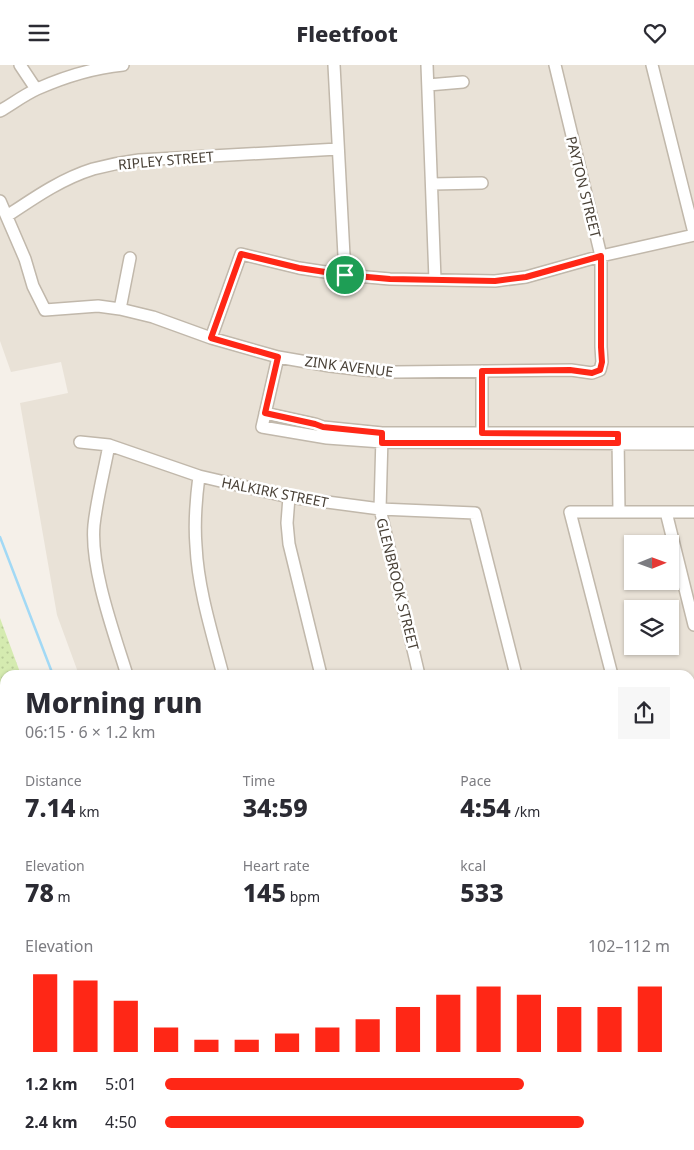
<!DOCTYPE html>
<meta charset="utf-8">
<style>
body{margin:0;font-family:"Noto Sans",sans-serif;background:#f7f7f7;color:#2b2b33;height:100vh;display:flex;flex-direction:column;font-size:19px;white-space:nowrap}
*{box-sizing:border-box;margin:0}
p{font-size:16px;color:#7c7c81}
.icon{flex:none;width:28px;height:28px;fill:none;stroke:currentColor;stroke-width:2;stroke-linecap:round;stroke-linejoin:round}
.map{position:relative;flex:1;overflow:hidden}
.drawer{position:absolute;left:0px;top:605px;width:695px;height:480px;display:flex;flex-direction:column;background:#fff;border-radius:15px 15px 0 0;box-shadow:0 1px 4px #0004}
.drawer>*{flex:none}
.needle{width:32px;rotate:89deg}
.buttons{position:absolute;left:624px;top:470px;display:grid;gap:10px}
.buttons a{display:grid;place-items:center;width:55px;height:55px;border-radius:0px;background:#fff;box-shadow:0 1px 4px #0004;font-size:25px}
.pin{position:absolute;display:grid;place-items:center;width:42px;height:42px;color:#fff;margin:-21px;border:2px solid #fff;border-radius:50%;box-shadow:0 1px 5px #0007}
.round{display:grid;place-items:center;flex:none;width:52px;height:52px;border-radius:0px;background:#f7f7f7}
.summary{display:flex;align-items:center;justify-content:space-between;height:85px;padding:0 25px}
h1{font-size:28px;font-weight:800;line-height:38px}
.metrics{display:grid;grid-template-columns:repeat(3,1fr);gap:8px;height:85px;padding:5px 25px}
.metrics div{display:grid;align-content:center}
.metrics b{font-size:25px;font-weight:800}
.metrics small{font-size:14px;font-weight:400}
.metrics p{font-size:14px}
.chart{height:140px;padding:10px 25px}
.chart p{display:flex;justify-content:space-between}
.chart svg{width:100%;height:90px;margin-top:5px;stroke:#ff2716;stroke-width:6}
ul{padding:0 25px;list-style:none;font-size:16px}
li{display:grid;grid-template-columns:80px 60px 1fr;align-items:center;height:38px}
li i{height:12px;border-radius:6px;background:#ff2716}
header{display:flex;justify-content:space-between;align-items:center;height:65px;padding:0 25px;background:#fff;font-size:22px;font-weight:800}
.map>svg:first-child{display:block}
</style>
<header><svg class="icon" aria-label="menu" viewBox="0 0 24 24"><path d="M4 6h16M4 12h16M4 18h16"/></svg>Fleetfoot<svg class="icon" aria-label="heart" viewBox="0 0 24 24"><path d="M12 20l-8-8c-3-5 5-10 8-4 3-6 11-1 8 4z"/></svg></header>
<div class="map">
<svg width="694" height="1085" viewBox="0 0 694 1085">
<defs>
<pattern id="grass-dots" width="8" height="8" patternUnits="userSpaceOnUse" patternTransform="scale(1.25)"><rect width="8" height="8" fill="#d5ebb0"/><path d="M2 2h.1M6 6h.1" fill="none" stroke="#b8cb98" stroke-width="1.8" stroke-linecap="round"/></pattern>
<pattern id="forest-firs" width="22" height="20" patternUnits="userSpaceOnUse" patternTransform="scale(1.25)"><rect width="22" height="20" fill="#d5ebb0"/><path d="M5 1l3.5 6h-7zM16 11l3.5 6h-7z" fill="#b8cb98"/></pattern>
</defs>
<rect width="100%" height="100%" fill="#f5f0e9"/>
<!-- residential -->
<path fill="#e9e2d7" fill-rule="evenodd" d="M0 0H694V716H690V610H79L57 550 20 338 68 328 61 297 11 307 0 276ZM632 479H670V516H632ZM632 544H670V581H632Z
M0 729H5V937L0 933Z
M690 739H694V1085H414L410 1080H690Z
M5 1032V1080H102L104 1085H0V1035Z
M183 1080H334L338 1085H184Z"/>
<!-- grass -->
<path fill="url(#grass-dots)" d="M0 553 21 610H5V729H0Z"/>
<!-- forest -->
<path fill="url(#forest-firs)" d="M0 953H5V1032L0 1035Z
M102 1080H183L184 1085H104Z"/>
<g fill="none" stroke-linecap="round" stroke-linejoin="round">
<!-- stream -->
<path stroke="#a2d9f5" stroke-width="2.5" d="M0 472 53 610
M690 731H694
M387 1080 391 1085"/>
<defs>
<path id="minor" d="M20 0 36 24
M334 0 345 210
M427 0 435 215
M652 0 694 168
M428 20 463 17
M0 46C12 39 24 30 37 24 64 12 93 3 123 0
M432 119 482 118
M0 136 25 194 33 221 45 245 98 241 120 244 153 252 211 273 278 292 330 301 364 305 395 307 571 305 592 308 600 305 602 297 601 282V191L555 0
M7 151C34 133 61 114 93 104 108 100 123 97 139 95L338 84
M120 244 130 193
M211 273 241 189 299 203 345 210 390 214 495 216 526 212 601 191 694 170
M278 292 262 362 327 373 382 377 694 379
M482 306V374
M265 348 315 359 323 362 382 368H694
M618 371 619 447
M382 372 380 444 419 610
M80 377 109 380 199 411 289 432 380 444 475 448 516 610
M109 380C104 407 97 433 94 460 90 503 114 568 127 610
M199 411C196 434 194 457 196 481 198 524 212 568 223 610
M289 432 287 458 289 479 321 610
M666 447 694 560
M612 610 570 447H694
M690 662H694
M690 786H694
M0 822 5 811
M0 875 5 877
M690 975H694
M0 983H5
M351 1080 355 1085
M475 1080 480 1085
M273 1085 280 1080
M621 1085V1080"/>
</defs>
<!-- minor casing -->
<use href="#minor" stroke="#c1b8ab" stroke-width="14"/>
<!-- minor -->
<use href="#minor" stroke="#fff" stroke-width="11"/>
</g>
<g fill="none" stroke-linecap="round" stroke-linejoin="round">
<defs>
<path id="route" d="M241 189 299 203 345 210 390 214 495 216 526 212 601 191V282L602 297 600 305 592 308 570 305 482 306V368L618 369V378H382V368L323 362 315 359 265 348 278 292 211 273Z"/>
</defs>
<!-- route casing -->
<use href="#route" stroke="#fff" stroke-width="10"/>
<!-- route -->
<use href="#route" stroke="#ff2716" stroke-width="6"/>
</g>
<g text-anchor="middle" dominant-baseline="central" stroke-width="5" stroke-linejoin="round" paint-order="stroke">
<!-- street labels -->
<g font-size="14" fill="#494137" stroke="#fff">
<text transform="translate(166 95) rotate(-5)">RIPLEY STREET</text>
<text transform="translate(584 122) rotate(76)">PAYTON STREET</text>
<text transform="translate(349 301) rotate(7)">ZINK AVENUE</text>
<text transform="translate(275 427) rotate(11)">HALKIRK STREET</text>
<text transform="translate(398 519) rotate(76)">GLENBROOK STREET</text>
</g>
</g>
</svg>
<div class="buttons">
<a><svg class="needle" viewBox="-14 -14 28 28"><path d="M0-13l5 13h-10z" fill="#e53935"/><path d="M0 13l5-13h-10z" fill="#7c7c81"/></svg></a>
<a><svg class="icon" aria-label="layers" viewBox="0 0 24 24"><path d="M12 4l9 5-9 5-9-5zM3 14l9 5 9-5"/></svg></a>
</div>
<div class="pin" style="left:345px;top:210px;background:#1e9e55"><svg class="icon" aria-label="arrive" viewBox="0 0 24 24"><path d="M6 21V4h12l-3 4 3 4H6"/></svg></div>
<section class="drawer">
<div class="summary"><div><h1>Morning run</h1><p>06:15 · 6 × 1.2 km</p></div><a class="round"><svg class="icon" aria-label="share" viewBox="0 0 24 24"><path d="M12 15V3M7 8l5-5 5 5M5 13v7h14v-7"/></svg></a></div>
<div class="metrics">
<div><p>Distance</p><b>7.14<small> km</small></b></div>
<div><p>Time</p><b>34:59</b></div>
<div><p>Pace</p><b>4:54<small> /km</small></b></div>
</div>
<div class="metrics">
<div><p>Elevation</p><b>78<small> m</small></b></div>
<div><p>Heart rate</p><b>145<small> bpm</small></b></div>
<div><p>kcal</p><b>533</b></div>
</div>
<div class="chart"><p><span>Elevation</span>102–112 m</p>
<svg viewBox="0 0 160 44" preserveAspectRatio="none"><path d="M5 44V6M15 44V9M25 44V19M35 44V32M45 44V38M55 44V38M65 44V35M75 44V32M85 44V28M95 44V22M105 44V16M115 44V12M125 44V16M135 44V22M145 44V22M155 44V12"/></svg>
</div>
<ul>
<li><b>1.2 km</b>5:01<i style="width:71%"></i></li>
<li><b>2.4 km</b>4:50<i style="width:83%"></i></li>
</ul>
</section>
</div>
